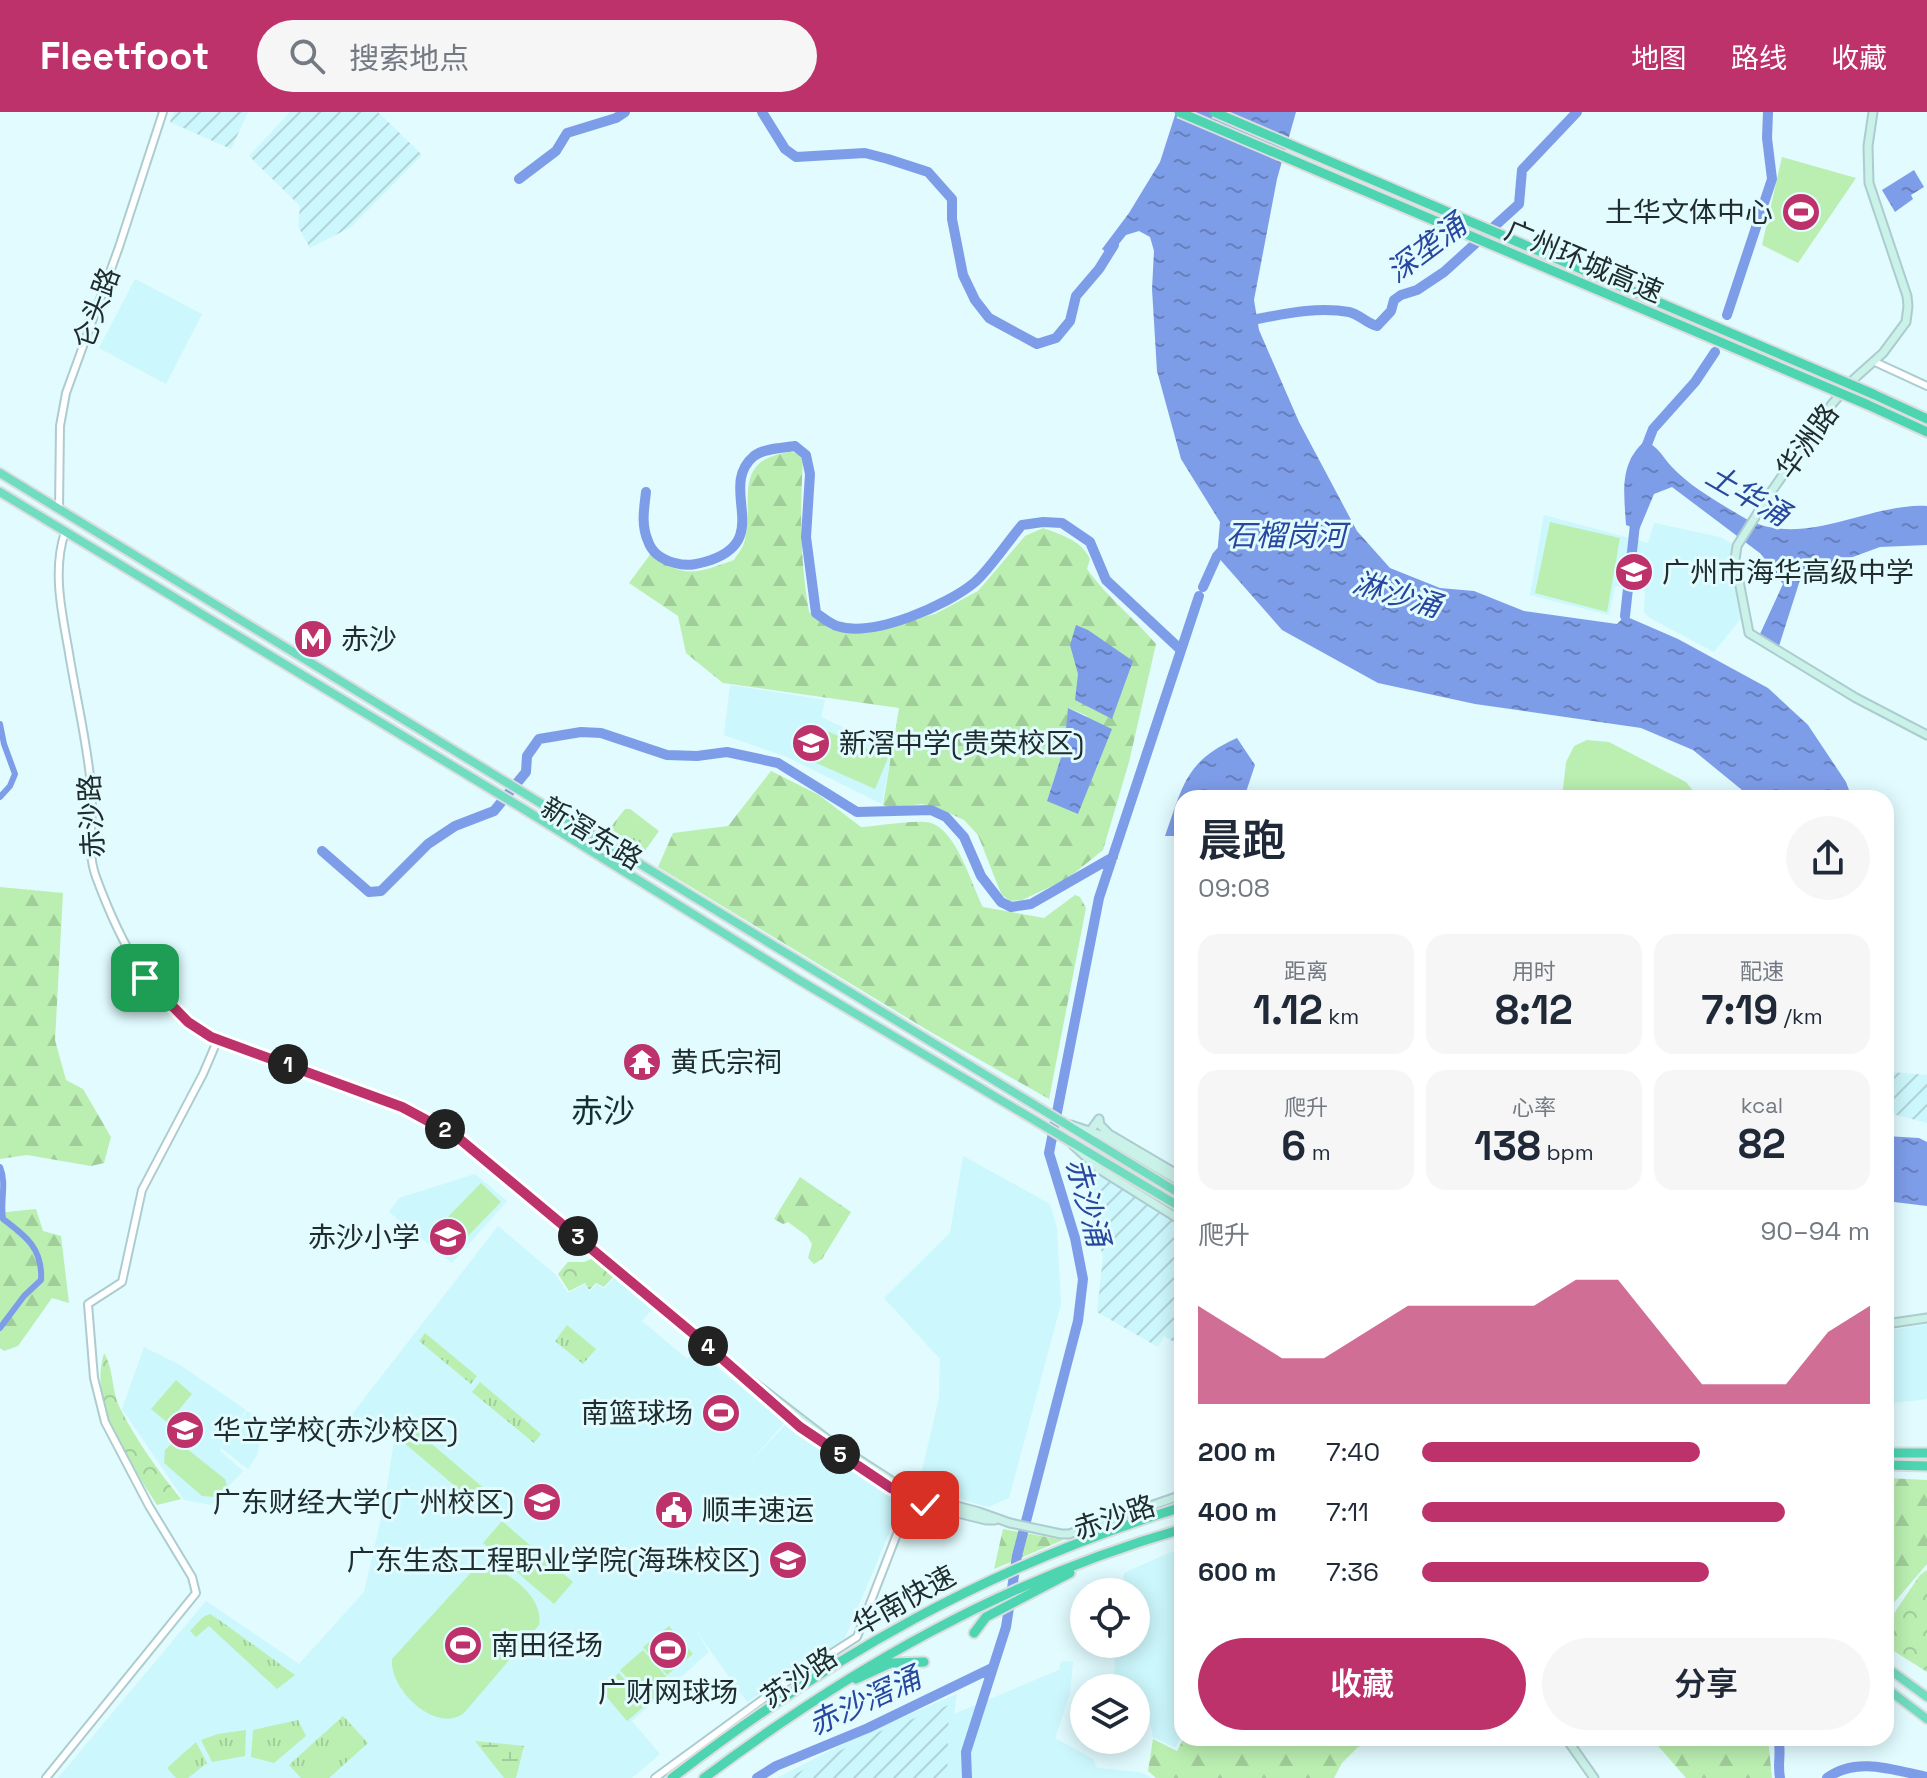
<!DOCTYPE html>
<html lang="zh">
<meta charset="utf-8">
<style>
body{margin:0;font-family:"Space Grotesk","Noto Sans SC",sans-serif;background:#f6f6f7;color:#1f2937;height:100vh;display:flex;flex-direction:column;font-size:30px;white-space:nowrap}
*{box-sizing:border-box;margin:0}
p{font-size:26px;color:#747a83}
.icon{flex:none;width:44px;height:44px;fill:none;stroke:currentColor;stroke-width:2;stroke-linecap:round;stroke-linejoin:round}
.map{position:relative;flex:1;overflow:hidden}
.details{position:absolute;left:1174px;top:678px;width:720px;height:956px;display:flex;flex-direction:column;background:#fff;border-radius:24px;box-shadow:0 4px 20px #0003}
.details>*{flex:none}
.buttons{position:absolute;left:1070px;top:1466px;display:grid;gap:16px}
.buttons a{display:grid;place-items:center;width:80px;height:80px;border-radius:50%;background:#fff;box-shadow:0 4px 20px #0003;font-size:40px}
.pin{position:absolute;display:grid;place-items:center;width:68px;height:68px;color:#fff;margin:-34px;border-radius:16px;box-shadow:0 4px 12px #0006}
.km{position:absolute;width:40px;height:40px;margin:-20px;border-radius:50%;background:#222;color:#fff;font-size:22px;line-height:40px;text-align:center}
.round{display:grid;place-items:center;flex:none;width:84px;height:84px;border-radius:42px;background:#f6f6f7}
.summary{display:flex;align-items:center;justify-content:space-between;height:136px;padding:0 24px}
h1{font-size:44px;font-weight:600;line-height:60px}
.metrics{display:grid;grid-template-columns:repeat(3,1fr);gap:12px;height:136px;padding:8px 24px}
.metrics div{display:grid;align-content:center;border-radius:20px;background:#f6f6f7;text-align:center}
.metrics b{font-size:40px;font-weight:600}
.metrics small{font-size:22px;font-weight:400}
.metrics p{font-size:22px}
.chart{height:224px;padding:16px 24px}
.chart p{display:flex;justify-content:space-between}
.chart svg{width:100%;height:144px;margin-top:8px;fill:#bd326a;opacity:.7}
.primary-button{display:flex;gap:16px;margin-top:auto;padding:16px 24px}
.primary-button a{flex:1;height:92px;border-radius:48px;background:#bd326a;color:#fff;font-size:32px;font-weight:600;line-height:92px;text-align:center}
.primary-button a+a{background:#f6f6f7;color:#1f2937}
ul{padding:0 24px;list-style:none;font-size:26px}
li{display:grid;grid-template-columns:128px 96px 1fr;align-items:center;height:60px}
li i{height:20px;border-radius:10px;background:#bd326a}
header{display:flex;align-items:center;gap:48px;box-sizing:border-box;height:112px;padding:0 40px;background:#bd326a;color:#fff}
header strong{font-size:38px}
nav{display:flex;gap:44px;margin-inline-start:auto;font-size:28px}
.search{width:560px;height:72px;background:#f6f6f7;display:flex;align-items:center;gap:20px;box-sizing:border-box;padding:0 28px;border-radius:44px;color:#747a83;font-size:30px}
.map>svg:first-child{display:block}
</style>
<header>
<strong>Fleetfoot</strong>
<div class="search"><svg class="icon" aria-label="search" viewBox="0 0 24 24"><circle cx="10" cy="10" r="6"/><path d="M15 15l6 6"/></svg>搜索地点</div>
<nav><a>地图</a><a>路线</a><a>收藏</a></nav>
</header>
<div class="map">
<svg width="1927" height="1666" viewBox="0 0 1927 1666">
<defs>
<pattern id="industrial-furrows" width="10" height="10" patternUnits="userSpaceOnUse" patternTransform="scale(2)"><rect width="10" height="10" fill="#ccf7fc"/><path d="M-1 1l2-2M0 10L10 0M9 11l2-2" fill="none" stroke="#afd4d8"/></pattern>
<pattern id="grass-tufts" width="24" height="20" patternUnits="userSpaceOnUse" patternTransform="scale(2)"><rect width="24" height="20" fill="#baefb1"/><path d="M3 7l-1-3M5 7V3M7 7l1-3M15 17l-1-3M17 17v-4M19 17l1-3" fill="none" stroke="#a0cd99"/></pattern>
<pattern id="forest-firs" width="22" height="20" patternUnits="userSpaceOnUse" patternTransform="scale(2)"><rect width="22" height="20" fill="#baefb1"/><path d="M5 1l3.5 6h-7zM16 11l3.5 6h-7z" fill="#a0cd99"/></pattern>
<pattern id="wetland-marsh" width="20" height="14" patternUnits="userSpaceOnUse" patternTransform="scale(2)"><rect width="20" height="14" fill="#baefb1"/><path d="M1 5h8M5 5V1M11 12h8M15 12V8" fill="none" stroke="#a0cd99"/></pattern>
<pattern id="park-crowns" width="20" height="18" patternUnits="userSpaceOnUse" patternTransform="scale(2)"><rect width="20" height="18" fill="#baefb1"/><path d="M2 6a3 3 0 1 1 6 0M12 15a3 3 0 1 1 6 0" fill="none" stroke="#a0cd99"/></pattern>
<pattern id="water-ripples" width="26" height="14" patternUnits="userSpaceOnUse" patternTransform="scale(2)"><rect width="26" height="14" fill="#7e9de9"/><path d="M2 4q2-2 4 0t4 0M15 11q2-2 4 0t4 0" fill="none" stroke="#6780bd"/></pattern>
</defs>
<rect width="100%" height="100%" fill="#e1fbfe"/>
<!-- built -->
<path fill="#ccf7fc" d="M135 167 202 202 166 272 99 236Z
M1544 403 1648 431 1654 411 1720 425 1734 433 1743 504 1714 540 1650 506 1644 500 1645 479 1615 474 1609 503 1530 483Z
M730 573 825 588 821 605 892 638 882 692 787 645 724 623Z
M963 1044 1050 1092 1057 1116 1061 1192 1009 1386 988 1395 918 1375 939 1286 940 1247 884 1186 950 1121Z
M475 1062 507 1089 452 1151 389 1100 399 1086Z
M498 1114 555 1162 568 1181 585 1172 589 1180 597 1172 604 1177 615 1165 653 1196 642 1209 687 1247 691 1243 705 1252 712 1251 784 1311 746 1355 786 1312 903 1388 845 1526 747 1590 695 1517 709 1540 632 1609 660 1642 632 1666H58L206 1489 299 1552 364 1480 384 1394 395 1323 385 1314 388 1310H381L366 1328 346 1310Z
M1927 1212V1287L1886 1292V1219Z
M144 1235 180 1253 246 1298 230 1324 247 1299 265 1310 257 1343 248 1357 221 1336 220 1339 243 1359 211 1393 184 1388 122 1297Z
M1182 1435V1622L1175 1636 1153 1625 1147 1596 1136 1591V1576H1114L1115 1532H1136V1480H1121L1124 1461Z
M1061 1549 1073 1550 1070 1581 1055 1626 1093 1647 1097 1656 1140 1660 1152 1666H777L861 1623 957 1582 954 1602 1059 1558Z"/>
<!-- industrial -->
<path fill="url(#industrial-furrows)" d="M174 0H248L231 37 170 10Z
M290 0H378L422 43 351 115 310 136 298 114 300 94 249 44Z
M1891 960 1927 963V1011L1889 1001Z
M1080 1050 1182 1114V1235L1164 1224 1158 1235 1097 1200 1103 1144 1092 1108Z
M949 1593 947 1666H788L868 1624Z"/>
<!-- grass -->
<path fill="url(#grass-tufts)" d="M625 697H630L659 719 644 740 610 716Z
M567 1213 596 1237 583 1252 555 1229Z
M425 1221 477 1264 471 1272 419 1229Z
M480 1270 541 1322 534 1331 472 1280Z
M413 1316 499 1389 488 1402 402 1329Z
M210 1502 222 1510 295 1563 277 1577 209 1514 196 1525 190 1519 203 1505Z
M343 1604 368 1631 329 1666H301L289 1653Z
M298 1608 306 1624 274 1651 251 1645 253 1618Z
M246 1618 245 1644 212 1650 201 1628 218 1622Z
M196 1630 207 1651 188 1666H176L167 1656Z"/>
<!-- forest -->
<path fill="url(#forest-firs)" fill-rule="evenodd" d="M790 340 799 341 803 347C800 399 800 448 809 500L830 517 856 521 935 502 978 479 1025 424 1043 416C1062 423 1081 428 1090 447L1087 457C1107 485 1134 506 1156 532L1129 650 1103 738 1067 767 1022 788 1010 789 1002 783 998 774 978 723 964 708 934 694 921 692 892 696 883 693 899 596 723 571 686 541 678 504 629 471 652 440C681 469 700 460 734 448 737 443 742 437 744 431 756 392 729 348 790 340ZM1069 596 1087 604 1047 689 1064 636Z
M771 659 819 683 861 715C882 714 904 709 925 710 955 711 971 772 983 795L1044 806 1075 783 1080 785 1086 796 1049 987 929 919 658 755 673 721 728 714Z
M0 775 63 781 55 928 66 968 83 977 111 1025 104 1051 91 1054 27 1043 0 1047Z
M800 1065 851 1100 822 1147 814 1152 808 1146 812 1132 807 1124 788 1110 783 1112 774 1107Z
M0 1094 6 1100 36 1097 43 1119 61 1124 69 1191 52 1186 18 1234 4 1239 0 1236Z
M1886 1366 1927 1368V1452L1886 1500Z
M1003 1417 1063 1428 994 1457Z
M1184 1626H1391L1358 1635 1342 1651 1334 1666H1156L1148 1659 1153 1627 1177 1639Z
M1768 1626 1772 1666H1686L1652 1627Z"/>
<!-- wetland -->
<path fill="url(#wetland-marsh)" d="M475 1629 524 1634 516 1666H504Z"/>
<!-- park -->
<path fill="url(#park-crowns)" d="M596 1145 615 1163 604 1175 596 1171 589 1178 585 1171 569 1179 558 1162 568 1150H584Z
M104 1241C114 1257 111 1278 120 1296 136 1328 158 1359 181 1387L157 1393C129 1348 88 1296 104 1241Z
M1927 1458V1560L1886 1534V1513L1920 1463Z"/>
<!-- pitch -->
<path fill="#baefb1" d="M1782 45 1856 66 1798 151 1762 133Z
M1550 410 1620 426 1607 500 1535 481Z
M809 611 888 646 875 677 796 642Z
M1587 628 1609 630 1686 670 1699 686H1562L1566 650 1574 634Z
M481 1071 501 1090 464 1128 444 1109Z
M176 1268 192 1282 168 1311 151 1297Z
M177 1329 225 1367 227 1374 216 1385 202 1384 164 1351 165 1338 173 1330Z
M502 1409 573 1470 554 1492 483 1431Z
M478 1453C503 1454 545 1484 539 1513L465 1600C438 1624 389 1578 392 1547Z
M669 1514 693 1542 667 1563 643 1535Z
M643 1538 672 1571 649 1591 620 1558Z
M619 1561 646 1593 627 1609 600 1577Z"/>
<!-- water -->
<path fill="url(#water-ripples)" d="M1176 0H1296L1277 67 1254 188 1259 218 1299 310 1357 419 1390 456 1440 476 1474 479 1524 499 1617 512 1625 504 1678 527 1768 576 1808 613 1846 670 1852 686H1747L1742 678 1693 638 1641 616 1475 592 1378 571 1282 518 1217 444 1220 410 1181 347 1157 259 1152 177 1154 139 1150 125 1139 119 1126 123 1110 143 1102 137 1129 101 1160 50Z
M1914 58 1924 75 1911 83 1913 87 1895 100 1882 78Z
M1645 329C1659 335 1661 343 1671 354 1689 374 1718 390 1741 404 1801 440 1865 391 1927 394V433L1880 435 1820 457 1800 468 1779 534 1760 522 1783 472 1761 442 1672 375 1654 382 1639 418 1626 413C1624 381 1619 351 1645 329Z
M1076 513 1088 518 1133 549 1112 607 1075 588 1078 562 1070 533Z
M1068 596 1112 617 1078 702 1047 689 1064 636Z
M1237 626 1255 653 1244 686H1182V724H1165C1183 674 1185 649 1237 626Z
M1886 1024 1919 1026 1927 1030V1094L1886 1089Z"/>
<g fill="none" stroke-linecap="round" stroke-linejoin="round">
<!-- canal -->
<path stroke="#7e9de9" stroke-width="6" d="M0 612 4 632 15 662 10 674 0 685
M0 1055C7 1071 0 1089 3 1107 26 1124 43 1137 41 1168L24 1184 0 1216"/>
<!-- river -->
<path stroke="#7e9de9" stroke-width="10" d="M762 0 785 37 796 45 865 41 888 47 928 60 952 87V107L963 163 975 188 989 206 1037 232 1056 226 1070 209 1076 184 1099 157 1114 133
M519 67 556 39 567 21 616 6 625 0
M1727 203 1772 67 1767 26 1768 0
M1246 209C1280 203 1315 194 1349 200 1359 202 1366 211 1377 214L1391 199 1394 188 1401 183 1417 178 1444 160 1519 92 1522 58 1577 0
M1643 343 1653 317 1695 270 1715 240
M646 380C644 397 641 413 648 429 652 441 663 448 675 451 688 455 698 452 711 448 773 426 717 375 754 344 764 336 783 336 795 334L806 343 810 362 806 425 816 501C822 505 830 512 837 514 873 526 948 493 975 470 989 458 1009 428 1022 413L1043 410 1062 411 1090 430 1106 468 1181 538
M1203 475 1217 444 1225 435
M1625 504 1636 403
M322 739 369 780 381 779 428 732 455 714 494 699 526 660 527 644 539 627 581 620 601 621 667 643 697 644 727 640 778 651 857 700 931 698 946 705 964 725 981 764 1001 790 1011 795 1031 792 1113 745
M1778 1626C1782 1640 1777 1651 1780 1666
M757 1666 776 1654 868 1616 992 1556
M967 1666 966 1640 1006 1515 1017 1444 1078 1209 1083 1167 1075 1126 1049 1041 1099 786 1199 484
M1827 1666C1856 1644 1894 1658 1927 1665"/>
<defs>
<path id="tertiary" d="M1875 250 1927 274
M59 397 60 314 66 281 119 135 163 0
M65 420C52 459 62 501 69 541 76 585 87 629 91 674 95 704 85 735 96 765 119 827 150 892 211 925L402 995 443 1016 477 1040 732 1254
M46 1666 196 1481 192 1465 149 1394 105 1310 94 1266 88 1192 122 1170 142 1078 203 962 218 927
M655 1666 785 1571 857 1525 911 1386"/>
<path id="secondary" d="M1873 0 1868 34 1869 71 1907 184 1908 194 1906 210 1883 241 1855 266 1832 292 1769 383 1737 434 1735 448 1749 521 1856 586 1927 623
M1071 1013 1101 1023 1182 1071
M1091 1018 1099 1007 1100 1013 1109 1022 1182 1065
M1073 1033 1099 1057 1182 1109
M1886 1212 1927 1206
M732 1254 827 1327 912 1382 979 1400 1010 1411 1061 1422H1069L1182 1383
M737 1260 800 1315 901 1383 925 1393 986 1408H995
M1566 1626 1594 1666"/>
<path id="trunk" d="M0 361 1182 1083
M0 380 522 696 799 868 1182 1096
M1886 1555 1927 1585
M1886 1576 1927 1607"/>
<path id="motorway" d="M1873 282 1927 307
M1866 292 1927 320
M1886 1341H1927
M1886 1353 1927 1354
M974 1521 986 1505 1070 1461
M856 1567 891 1551 924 1550
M672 1666C831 1544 989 1454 1182 1395
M704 1666C851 1556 1004 1468 1182 1417"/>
</defs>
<!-- tertiary casing -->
<use href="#tertiary" stroke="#acccd0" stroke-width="10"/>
<!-- secondary casing -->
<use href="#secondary" stroke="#acccd0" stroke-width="11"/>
<!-- trunk casing -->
<use href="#trunk" stroke="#dbddde" stroke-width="12"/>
<!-- motorway casing -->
<use href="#motorway" stroke="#dbddde" stroke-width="13"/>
<!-- tertiary -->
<use href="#tertiary" stroke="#fff" stroke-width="6"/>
<!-- secondary -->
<use href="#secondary" stroke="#caf2e8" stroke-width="7"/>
<!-- trunk -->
<use href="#trunk" stroke="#70dcc0" stroke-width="8"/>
<!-- motorway -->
<use href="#motorway" stroke="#4dd4b1" stroke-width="9"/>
<defs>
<path id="motorway-bridge" d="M1179 0 1866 292
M1214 0 1873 282"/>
</defs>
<!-- motorway-bridge casing -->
<use href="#motorway-bridge" stroke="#dbddde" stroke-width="13" stroke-linecap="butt"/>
<!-- motorway-bridge -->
<use href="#motorway-bridge" stroke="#4dd4b1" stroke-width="9"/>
</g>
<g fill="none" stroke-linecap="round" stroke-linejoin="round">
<defs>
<path id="route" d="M145 866 188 910 211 925 402 995 456 1024 702 1229 800 1315 891 1376 925 1393"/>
</defs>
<!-- route casing -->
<use href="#route" stroke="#fff" stroke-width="16"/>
<!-- route -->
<use href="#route" stroke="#bd326a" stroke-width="10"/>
</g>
<!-- icons -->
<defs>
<symbol id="stadium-disc" viewBox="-11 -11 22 22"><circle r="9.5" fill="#bd326a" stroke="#e1fbfe"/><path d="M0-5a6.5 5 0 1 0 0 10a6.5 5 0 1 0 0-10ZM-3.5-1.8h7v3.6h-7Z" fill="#fff"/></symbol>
<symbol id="school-disc" viewBox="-11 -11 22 22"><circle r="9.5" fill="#bd326a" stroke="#e1fbfe"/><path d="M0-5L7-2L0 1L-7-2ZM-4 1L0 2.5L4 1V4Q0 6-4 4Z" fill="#fff"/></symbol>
<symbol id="metro-disc" viewBox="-11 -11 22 22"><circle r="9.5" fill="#bd326a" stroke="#e1fbfe"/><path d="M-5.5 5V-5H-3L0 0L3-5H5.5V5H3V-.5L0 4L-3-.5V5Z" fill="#fff"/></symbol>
<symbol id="temple-disc" viewBox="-11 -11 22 22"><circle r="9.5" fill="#bd326a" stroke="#e1fbfe"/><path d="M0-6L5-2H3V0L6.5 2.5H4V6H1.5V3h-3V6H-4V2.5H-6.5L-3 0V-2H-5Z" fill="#fff"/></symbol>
<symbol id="university-disc" viewBox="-11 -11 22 22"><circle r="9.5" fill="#bd326a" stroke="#e1fbfe"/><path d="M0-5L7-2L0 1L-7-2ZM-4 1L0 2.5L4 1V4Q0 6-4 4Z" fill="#fff"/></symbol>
<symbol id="civic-disc" viewBox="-11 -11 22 22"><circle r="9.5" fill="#bd326a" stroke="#e1fbfe"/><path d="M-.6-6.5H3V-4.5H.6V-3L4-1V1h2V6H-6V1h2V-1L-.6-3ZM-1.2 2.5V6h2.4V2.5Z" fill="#fff"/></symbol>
</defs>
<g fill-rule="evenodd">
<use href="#stadium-disc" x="1779" y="78" width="44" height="44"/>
<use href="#school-disc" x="1612" y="438" width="44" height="44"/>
<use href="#metro-disc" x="291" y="505" width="44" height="44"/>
<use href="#school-disc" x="789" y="609" width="44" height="44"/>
<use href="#temple-disc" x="620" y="928" width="44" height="44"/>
<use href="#school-disc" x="426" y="1103" width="44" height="44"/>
<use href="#stadium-disc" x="699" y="1279" width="44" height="44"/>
<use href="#school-disc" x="163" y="1296" width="44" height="44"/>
<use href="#university-disc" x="520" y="1368" width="44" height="44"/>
<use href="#civic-disc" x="652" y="1376" width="44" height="44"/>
<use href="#university-disc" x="766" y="1426" width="44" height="44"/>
<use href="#stadium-disc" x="441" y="1511" width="44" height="44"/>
<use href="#stadium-disc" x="646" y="1516" width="44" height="44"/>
</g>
<g text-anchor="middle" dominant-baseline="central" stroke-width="6" stroke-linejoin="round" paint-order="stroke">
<!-- poi labels -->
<g font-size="28" fill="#202c2e" stroke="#e1fbfe" text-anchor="start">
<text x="1773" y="100" text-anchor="end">土华文体中心</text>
<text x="1662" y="460">广州市海华高级中学</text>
<text x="341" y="527">赤沙</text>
<text x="839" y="631">新滘中学(贵荣校区)</text>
<text x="670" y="950">黄氏宗祠</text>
<text x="420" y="1125" text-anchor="end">赤沙小学</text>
<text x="693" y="1301" text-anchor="end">南篮球场</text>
<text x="213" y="1318">华立学校(赤沙校区)</text>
<text x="514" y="1390" text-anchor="end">广东财经大学(广州校区)</text>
<text x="702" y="1398">顺丰速运</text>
<text x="760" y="1448" text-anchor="end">广东生态工程职业学院(海珠校区)</text>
<text x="491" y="1533">南田径场</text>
<text x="668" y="1580" text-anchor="middle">广财网球场</text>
</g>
<!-- street labels -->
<g font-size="28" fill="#202c2e" stroke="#e1fbfe">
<text transform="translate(1584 149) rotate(23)">广州环城高速</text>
<text transform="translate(96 196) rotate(-70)">仑头路</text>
<text transform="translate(1807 329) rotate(-54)">华洲路</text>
<text transform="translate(91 704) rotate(-93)">赤沙路</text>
<text transform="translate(592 721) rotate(31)">新滘东路</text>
<text transform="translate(1114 1405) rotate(-18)">赤沙路</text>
<text transform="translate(904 1488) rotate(-29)">华南快速</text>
<text transform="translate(799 1565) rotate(-34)">苏沙路</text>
</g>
<!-- water labels -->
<g font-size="30" font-style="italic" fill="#2a479f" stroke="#e1fbfe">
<text transform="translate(1426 136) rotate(-37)">深垄涌</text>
<text transform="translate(1748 383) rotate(30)">土华涌</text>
<text x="1286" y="423">石榴岗河</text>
<text transform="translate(1397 482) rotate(17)">淋沙涌</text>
<text transform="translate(1088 1090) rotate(75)">赤沙涌</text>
<text transform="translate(864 1589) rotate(-25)">赤沙滘涌</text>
</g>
<!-- quarter labels -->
<g font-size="32" fill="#122f32" stroke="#e1fbfe">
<text x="603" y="999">赤沙</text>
</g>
</g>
</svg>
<div class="buttons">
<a><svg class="icon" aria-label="locate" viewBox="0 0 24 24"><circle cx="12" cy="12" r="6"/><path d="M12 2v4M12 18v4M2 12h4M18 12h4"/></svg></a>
<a><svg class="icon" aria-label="layers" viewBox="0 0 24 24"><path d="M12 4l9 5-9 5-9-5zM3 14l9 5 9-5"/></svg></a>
</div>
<div class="pin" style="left:145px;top:866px;background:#1e9e55"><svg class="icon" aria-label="arrive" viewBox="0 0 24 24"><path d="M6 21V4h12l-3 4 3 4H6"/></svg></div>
<div class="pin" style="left:925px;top:1393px;background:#d93025"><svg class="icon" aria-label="check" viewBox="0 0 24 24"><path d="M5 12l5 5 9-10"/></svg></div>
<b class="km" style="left:288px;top:952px">1</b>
<b class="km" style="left:445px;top:1017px">2</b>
<b class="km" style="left:578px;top:1124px">3</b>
<b class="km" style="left:708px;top:1234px">4</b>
<b class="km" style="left:840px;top:1342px">5</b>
<section class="details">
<div class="summary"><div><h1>晨跑</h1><p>09:08</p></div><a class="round"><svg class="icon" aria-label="share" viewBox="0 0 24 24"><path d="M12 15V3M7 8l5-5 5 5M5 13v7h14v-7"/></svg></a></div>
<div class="metrics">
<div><p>距离</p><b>1.12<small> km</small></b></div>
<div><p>用时</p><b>8:12</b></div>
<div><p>配速</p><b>7:19<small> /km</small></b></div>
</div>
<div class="metrics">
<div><p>爬升</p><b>6<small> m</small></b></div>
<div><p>心率</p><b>138<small> bpm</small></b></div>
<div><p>kcal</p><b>82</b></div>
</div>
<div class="chart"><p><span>爬升</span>90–94 m</p>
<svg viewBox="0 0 160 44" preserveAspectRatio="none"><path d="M0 44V14L10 22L20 30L30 30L40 22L50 14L60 14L70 14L80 14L90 6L100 6L110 22L120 38L130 38L140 38L150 22L160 14V44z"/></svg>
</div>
<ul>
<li><b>200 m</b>7:40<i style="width:62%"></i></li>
<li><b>400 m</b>7:11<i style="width:81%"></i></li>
<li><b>600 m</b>7:36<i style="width:64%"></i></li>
</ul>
<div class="primary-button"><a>收藏</a><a>分享</a></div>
</section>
</div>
